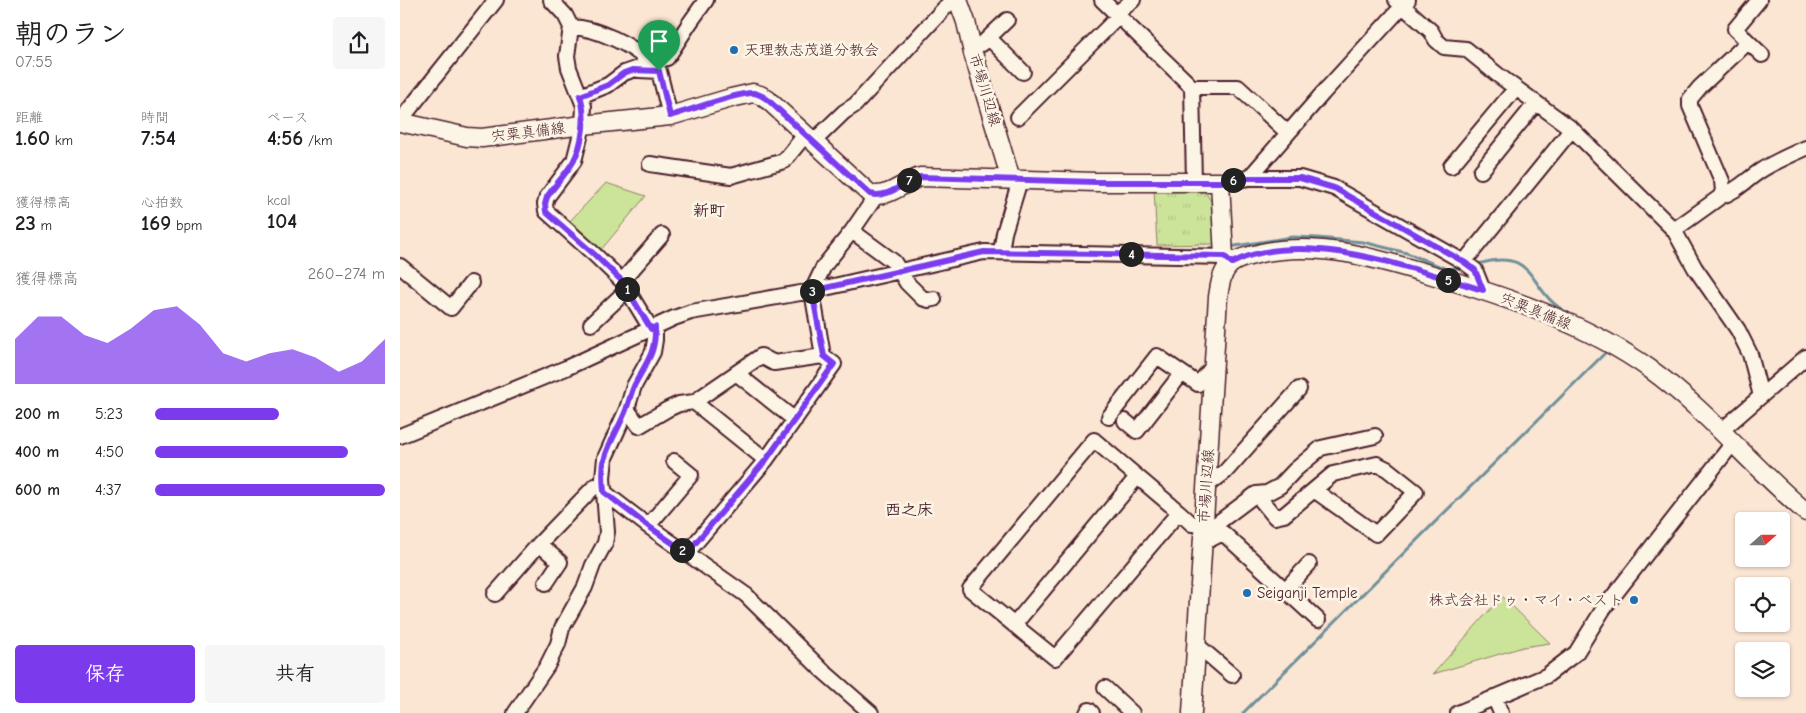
<!DOCTYPE html>
<html lang="ja">
<meta charset="utf-8">
<style>
body{margin:0;font-family:"Comic Neue","Klee One",sans-serif;background:#f6f6f6;color:#202124;height:100vh;display:flex;flex-direction:column;font-size:19px;white-space:nowrap}
*{box-sizing:border-box;margin:0}
p{font-size:16px;color:#757577}
.icon{flex:none;width:28px;height:28px;fill:none;stroke:currentColor;stroke-width:2;stroke-linecap:round;stroke-linejoin:round}
.map{position:relative;flex:1;overflow:hidden}
.panel{display:flex;flex-direction:column;background:#fff;width:400px}
.panel>*{flex:none}
.needle{width:32px;rotate:69deg}
.buttons{position:absolute;left:1335px;top:512px;display:grid;gap:10px}
.buttons a{display:grid;place-items:center;width:55px;height:55px;border-radius:5px;background:#fff;box-shadow:0 1px 4px #0004;font-size:25px}
.pin{position:absolute;display:grid;place-items:center;width:42px;height:42px;color:#fff;margin:-51px -21px;border-radius:50% 50% 50% 0;rotate:-45deg;box-shadow:0 0 5px #0007}
.pin .icon{rotate:45deg}
.km{position:absolute;width:25px;height:25px;margin:-12px;border-radius:50%;background:#222;color:#fff;font-size:14px;line-height:25px;text-align:center}
.round{display:grid;place-items:center;flex:none;width:52px;height:52px;border-radius:5px;background:#f6f6f6}
.head{display:flex;align-items:center;justify-content:space-between;height:85px;padding:0 15px}
h1{font-size:28px;font-weight:700;line-height:38px}
.figures{display:grid;grid-template-columns:repeat(3,1fr);gap:8px;height:85px;padding:5px 15px}
.figures div{display:grid;align-content:center}
.figures b{font-size:21px;font-weight:700}
.figures small{font-size:14px;font-weight:400}
.figures p{font-size:14px}
.chart{height:140px;padding:10px 15px}
.chart p{display:flex;justify-content:space-between}
.chart svg{width:100%;height:90px;margin-top:5px;fill:#7c3aed;opacity:.7}
.action{display:flex;gap:10px;margin-top:auto;padding:10px 15px}
.action a{flex:1;height:58px;border-radius:5px;background:#7c3aed;color:#fff;font-size:20px;font-weight:700;line-height:58px;text-align:center}
.action a+a{background:#f6f6f6;color:#202124}
ul{padding:0 15px;list-style:none;font-size:16px}
li{display:grid;grid-template-columns:80px 60px 1fr;align-items:center;height:38px}
li i{height:12px;border-radius:6px;background:#7c3aed}
main{display:flex;flex:1;min-height:0}
.map>svg:first-child{display:block}
</style>
<main>
<section class="panel">
<div class="head"><div><h1>朝のラン</h1><p>07:55</p></div><a class="round"><svg class="icon" aria-label="share" viewBox="0 0 24 24"><path d="M12 15V3M7 8l5-5 5 5M5 13v7h14v-7"/></svg></a></div>
<div class="figures">
<div><p>距離</p><b>1.60<small> km</small></b></div>
<div><p>時間</p><b>7:54</b></div>
<div><p>ペース</p><b>4:56<small> /km</small></b></div>
</div>
<div class="figures">
<div><p>獲得標高</p><b>23<small> m</small></b></div>
<div><p>心拍数</p><b>169<small> bpm</small></b></div>
<div><p>kcal</p><b>104</b></div>
</div>
<div class="chart"><p><span>獲得標高</span>260–274 m</p>
<svg viewBox="0 0 160 44" preserveAspectRatio="none"><path d="M0 44V22L10 11L20 11L30 20L40 24L50 17L60 8L70 6L80 15L90 29L100 33L110 29L120 27L130 31L140 38L150 33L160 22V44z"/></svg>
</div>
<ul>
<li><b>200 m</b>5:23<i style="width:54%"></i></li>
<li><b>400 m</b>4:50<i style="width:84%"></i></li>
<li><b>600 m</b>4:37<i style="width:100%"></i></li>
</ul>
<div class="action"><a>保存</a><a>共有</a></div>
</section>
<div class="map">
<svg width="1406" height="713" viewBox="0 0 1406 713">
<defs>
<pattern id="park-tufts" width="24" height="20" patternUnits="userSpaceOnUse" patternTransform="scale(1.25)"><rect width="24" height="20" fill="#cce49a"/><path d="M3 7l-1-3M5 7V3M7 7l1-3M15 17l-1-3M17 17v-4M19 17l1-3" fill="none" stroke="#b1c385"/></pattern>
</defs>
<rect width="100%" height="100%" fill="#fbe6d4"/>
<filter id="ink" filterUnits="userSpaceOnUse"><feTurbulence type="fractalNoise" baseFrequency=".02" numOctaves="2"/><feDisplacementMap in="SourceGraphic" scale="10" xChannelSelector="R" yChannelSelector="G"/><feConvolveMatrix kernelMatrix="1 2 1 2 8 2 1 2 1" color-interpolation-filters="sRGB"/></filter>
<g filter="url(#ink)">
<!-- green -->
<path fill="#cce49a" stroke="#8b8262" d="M206 183 246 196 200 251 168 223Z
M1102 596 1150 643 1123 647 1033 674Z"/>
<!-- park -->
<path fill="url(#park-tufts)" stroke="#8b8262" d="M754 189H803L813 204 814 244 757 245Z"/>
<g fill="none" stroke-linecap="round" stroke-linejoin="round">
<!-- stream -->
<path stroke="#709099" stroke-width="3" d="M829 247 892 237 917 238 963 242 1007 253 1046 269 1064 268
M773 249H817
M1075 265C1139 244 1126 292 1168 313
M1185 321 1224 341 1238 351
M1370 467 1398 494
M843 713 1205 353"/>
<defs>
<path id="minor" d="M151 0 165 15 171 27 167 56 169 68 184 106 183 125 174 161 147 197 145 204 146 211 194 254 222 281 251 329
M702 0 792 87 794 182
M996 0 1031 31 1036 40 1044 47 1066 49 1098 75 1172 129 1274 230 1295 268 1338 330 1350 354 1361 396
M1359 0 1335 29 1362 55
M716 14 733 0
M171 27C198 28 232 45 251 63
M589 38 623 72
M582 44 607 20
M239 70 259 71 270 116
M792 87H838L888 133
M180 96 208 85 224 73 267 58 289 24 306 0
M618 117 719 16
M0 121 96 0
M413 142 444 112 455 105 552 0
M250 164 331 176 384 161 405 135
M1051 166 1116 88
M1081 171 1136 103
M849 178 923 93 1008 0
M820 182 849 178H900L934 188 1064 262 1075 270 1083 290
M1320 197C1337 191 1345 181 1360 171 1374 162 1390 155 1406 148
M1274 230 1320 197 1323 191 1322 181 1290 106V99L1300 87 1348 42
M452 231 494 262 507 283 522 298 529 300 534 299
M601 252 604 233 620 180
M1064 262 1172 129
M0 266 51 308 71 283
M222 281 262 235
M191 324 227 290
M336 373 395 420
M294 402 366 460
M227 409 239 426 268 409 279 404 294 402 361 356 374 363 423 356
M709 417 757 356 798 384 815 364
M725 421 737 431 782 373
M1321 431 1406 357
M0 436 166 368 274 318 291 312 412 291 584 252 824 257
M694 440 779 512 655 658 570 589Z
M806 486 825 472 899 389
M204 492 248 526 346 595 422 670 471 713
M856 494 867 493 880 486 895 470 921 448 975 436
M779 512 792 524 804 525
M248 526 291 475 274 461
M803 534 856 494 875 517 884 515 933 474 977 464 987 469 1016 492 976 534 914 490
M803 543 823 533 918 620
M139 544 160 562 146 583
M287 553 366 460 434 364 423 356 412 291 424 266 452 231 476 196
M885 590 909 564
M95 594 140 543 195 486 204 488
M614 625 737 477
M797 645 832 675
M705 688 732 713
M1094 697 1101 713
M115 713 147 666 158 644 162 628 185 587 193 565 205 543 207 532 203 478 205 458 227 409 234 386 253 352 255 340V327
M687 713 689 710 692 713
M1058 713 1146 676 1176 653 1204 608 1333 443"/>
<path id="major" d="M558 0 566 22 573 53 611 180
M0 122 67 137 82 138 183 125 270 116 331 98 353 93 360 95 368 100 470 194C488 199 504 182 520 177L696 182H820L824 257 832 263
M792 713 818 297C820 285 821 271 832 263 840 257 851 256 861 253 921 240 981 260 1039 277 1112 299 1187 324 1250 369 1307 410 1352 467 1406 512"/>
</defs>
<!-- minor casing -->
<use href="#minor" stroke="#4a1f2b" stroke-width="18"/>
<!-- major casing -->
<use href="#major" stroke="#4a1f2b" stroke-width="21"/>
<!-- minor -->
<use href="#minor" stroke="#fcf5e5" stroke-width="14"/>
<!-- major -->
<use href="#major" stroke="#fcf5e5" stroke-width="18"/>
</g>
</g>
<g fill="none" stroke-linecap="round" stroke-linejoin="round" filter="url(#ink)">
<defs>
<path id="route" d="M232 70 259 71 270 116C288 111 338 92 354 93 360 94 364 97 368 100L470 194C488 199 504 182 520 177L696 182H820L849 178H900L934 188 1064 262 1075 270 1083 290C1013 269 901 227 832 263L824 256 584 252 412 291 424 356 434 364 366 460 287 553 248 526 204 492C203 481 202 468 205 457 210 441 220 426 226 410 229 402 231 392 235 384 246 363 256 353 255 327L251 329 222 281 194 254 146 212 145 204 147 197C155 185 166 174 173 162 183 144 187 115 180 96L208 85 224 73Z"/>
</defs>
<!-- route casing -->
<use href="#route" stroke="#fff" stroke-width="10"/>
<!-- route -->
<use href="#route" stroke="#7c3aed" stroke-width="6"/>
</g>
<!-- markers -->
<g fill="#1f6fb2" stroke="#fcf5e5" stroke-width="2">
<circle cx="334" cy="50" r="5"/>
<circle cx="847" cy="593" r="5"/>
<circle cx="1234" cy="600" r="5"/>
</g>
<g text-anchor="middle" dominant-baseline="central" stroke-width="5" stroke-linejoin="round" paint-order="stroke">
<!-- poi labels -->
<g font-size="15" fill="#4a1f2b" stroke="#fcf5e5" text-anchor="start">
<text x="344" y="50">天理教志茂道分教会</text>
<text x="857" y="593">Seiganji Temple</text>
<text x="1224" y="600" text-anchor="end">株式会社ドゥ・マイ・ベスト</text>
</g>
<!-- street labels -->
<g font-size="15" fill="#4a1f2b" stroke="#fcf5e5">
<text transform="translate(585 90) rotate(73)">市場川辺線</text>
<text transform="translate(128 132) rotate(-7)">宍粟真備線</text>
<text transform="translate(1136 311) rotate(22)">宍粟真備線</text>
<text transform="translate(806 486) rotate(-86)">市場川辺線</text>
</g>
<!-- neighbourhood labels -->
<g font-size="16" font-weight="bold" fill="#4a1f2b" stroke="#fcf5e5">
<text x="309" y="211">新町</text>
<text x="509" y="510">西之床</text>
</g>
</g>
</svg>
<div class="buttons">
<a><svg class="needle" viewBox="-14 -14 28 28"><path d="M0-13l5 13h-10z" fill="#e53935"/><path d="M0 13l5-13h-10z" fill="#757577"/></svg></a>
<a><svg class="icon" aria-label="locate" viewBox="0 0 24 24"><circle cx="12" cy="12" r="6"/><path d="M12 2v4M12 18v4M2 12h4M18 12h4"/></svg></a>
<a><svg class="icon" aria-label="layers" viewBox="0 0 24 24"><path d="M12 4l9 5-9 5-9-5zM3 14l9 5 9-5"/></svg></a>
</div>
<div class="pin" style="left:259px;top:71px;background:#1e9e55"><svg class="icon" aria-label="arrive" viewBox="0 0 24 24"><path d="M6 21V4h12l-3 4 3 4H6"/></svg></div>
<b class="km" style="left:227px;top:289px">1</b>
<b class="km" style="left:282px;top:550px">2</b>
<b class="km" style="left:412px;top:291px">3</b>
<b class="km" style="left:731px;top:254px">4</b>
<b class="km" style="left:1048px;top:280px">5</b>
<b class="km" style="left:833px;top:180px">6</b>
<b class="km" style="left:509px;top:180px">7</b>
</div>
</main>
